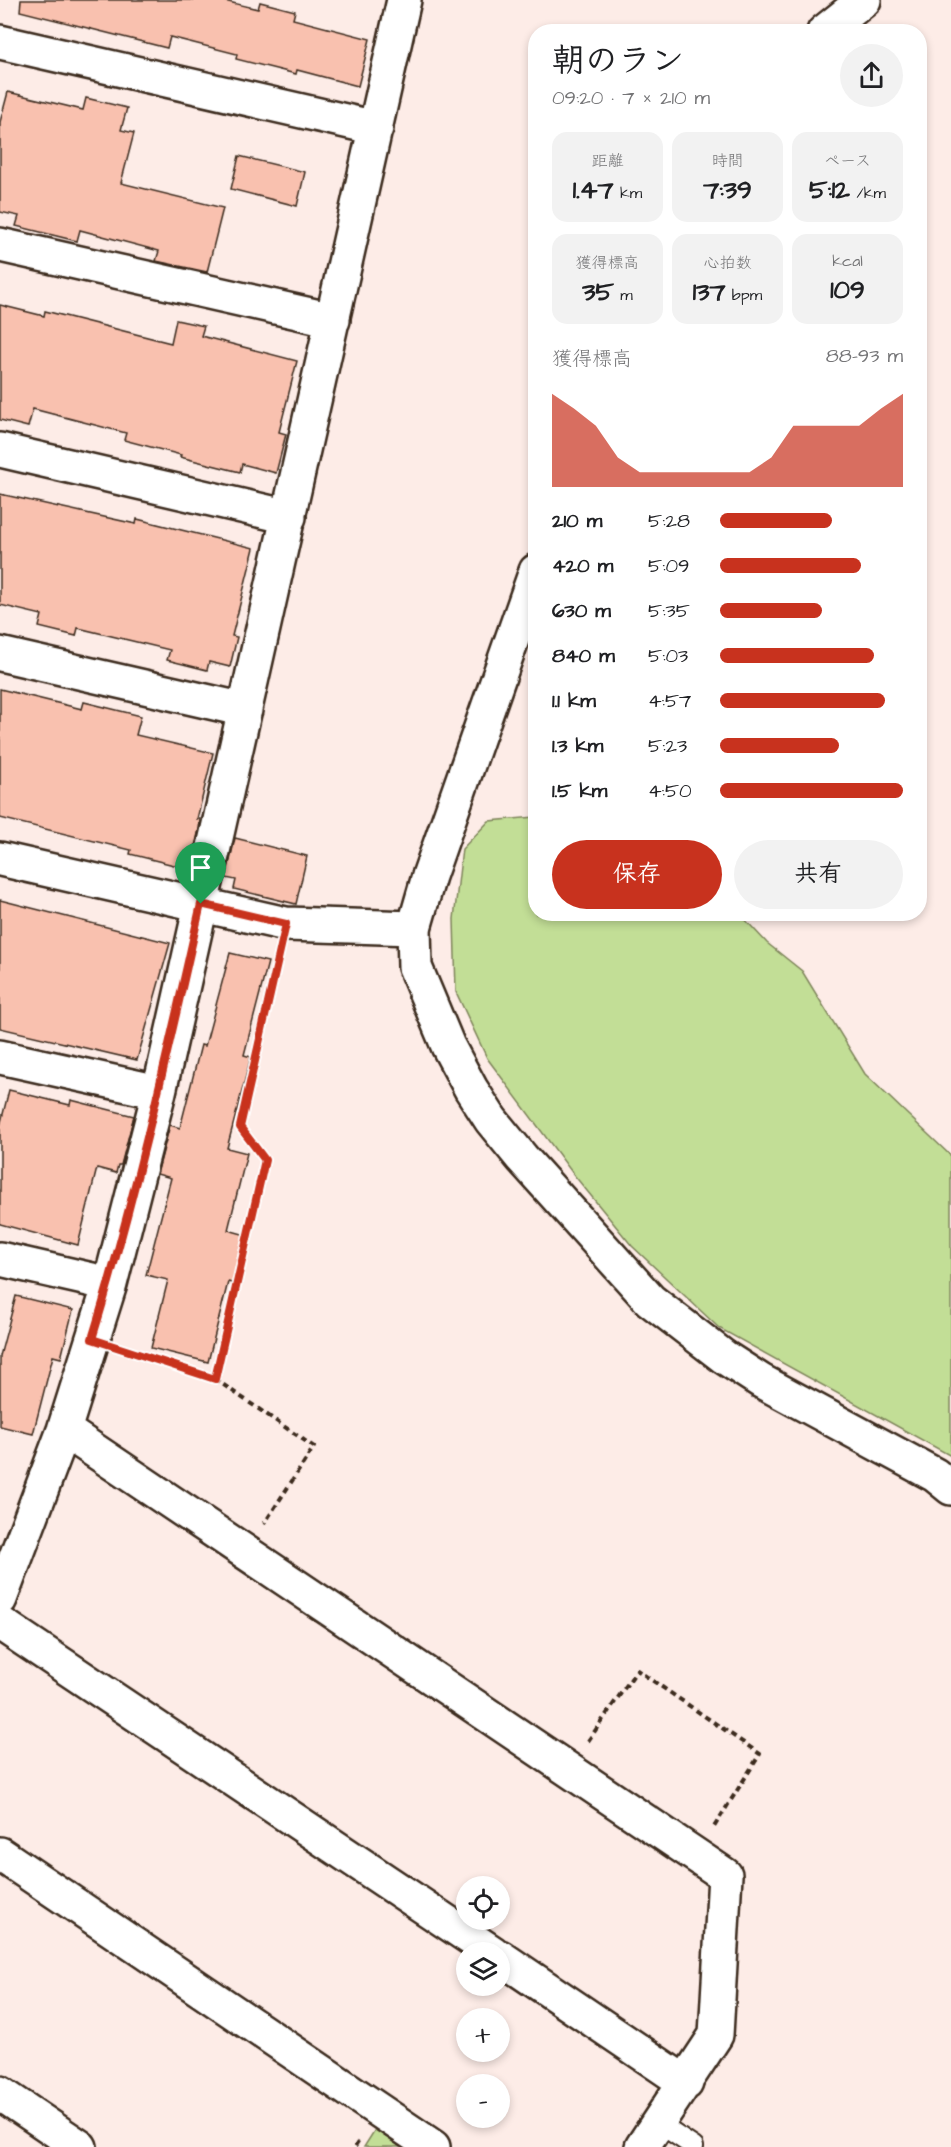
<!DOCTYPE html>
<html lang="ja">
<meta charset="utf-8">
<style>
body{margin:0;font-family:"Architects Daughter","Klee One",sans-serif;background:#f2f2f2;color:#202124;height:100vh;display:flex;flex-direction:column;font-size:22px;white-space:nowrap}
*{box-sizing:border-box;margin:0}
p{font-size:20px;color:#757577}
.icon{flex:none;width:33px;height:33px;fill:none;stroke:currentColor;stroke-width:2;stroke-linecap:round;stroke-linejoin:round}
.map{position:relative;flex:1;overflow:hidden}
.sheet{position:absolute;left:528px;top:24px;width:399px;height:897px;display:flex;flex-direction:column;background:#fff;border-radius:24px;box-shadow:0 3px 9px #0003}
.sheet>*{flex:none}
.tools{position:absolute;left:456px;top:1876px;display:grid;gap:12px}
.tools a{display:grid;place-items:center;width:54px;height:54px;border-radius:50%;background:#fff;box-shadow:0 3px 9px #0003;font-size:30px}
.pin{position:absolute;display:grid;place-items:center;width:51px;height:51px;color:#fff;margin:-62px -26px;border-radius:50% 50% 50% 0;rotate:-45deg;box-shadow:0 0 6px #0007}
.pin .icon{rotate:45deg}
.round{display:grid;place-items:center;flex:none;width:63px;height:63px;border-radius:32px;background:#f2f2f2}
.overview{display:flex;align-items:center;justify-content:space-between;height:102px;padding:0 24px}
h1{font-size:33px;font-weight:700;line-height:45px}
.metrics{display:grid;grid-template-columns:repeat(3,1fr);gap:9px;height:102px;padding:6px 24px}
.metrics div{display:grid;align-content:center;border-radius:15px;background:#f2f2f2;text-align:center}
.metrics b{font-size:26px;font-weight:700}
.metrics small{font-size:16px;font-weight:400}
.metrics p{font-size:16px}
.chart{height:168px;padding:12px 24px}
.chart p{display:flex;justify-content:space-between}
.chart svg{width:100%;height:108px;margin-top:6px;fill:#c8321e;opacity:.7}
.cta{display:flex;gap:12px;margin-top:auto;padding:12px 24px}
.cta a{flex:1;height:69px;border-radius:36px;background:#c8321e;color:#fff;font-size:24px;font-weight:700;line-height:69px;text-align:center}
.cta a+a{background:#f2f2f2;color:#202124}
ul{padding:0 24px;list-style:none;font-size:20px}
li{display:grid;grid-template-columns:96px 72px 1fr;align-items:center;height:45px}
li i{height:15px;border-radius:8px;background:#c8321e}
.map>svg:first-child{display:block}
</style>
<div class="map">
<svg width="951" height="2147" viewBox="0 0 951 2147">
<rect width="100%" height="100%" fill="#fdece7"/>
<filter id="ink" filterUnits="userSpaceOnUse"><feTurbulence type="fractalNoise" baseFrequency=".0167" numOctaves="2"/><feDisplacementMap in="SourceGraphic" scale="12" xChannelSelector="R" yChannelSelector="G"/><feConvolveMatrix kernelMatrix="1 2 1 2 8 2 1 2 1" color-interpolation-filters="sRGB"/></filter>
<g filter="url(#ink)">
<!-- green -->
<path fill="#c2de96" stroke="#7e845a" stroke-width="1.5" d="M535 817 536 914H740L767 943 802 971 865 1074 951 1156V1456L719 1328 632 1246 574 1175 487 1058 456 992 454 919 462 849 489 821Z
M376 2128 404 2147H364Z"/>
<!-- building -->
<path fill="#f9c1af" stroke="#3b2a1e" stroke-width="1.5" d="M21 0H220L258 9 260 2 295 11 293 19 370 39 358 86 297 70 296 74 236 59 237 54 170 37 167 48 20 11Z
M8 92 83 110 86 98 127 108 121 130 134 133 121 183 223 208 207 272 156 261 159 251 80 230 77 241 16 226 19 216 0 212V122Z
M239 156 305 172 297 206 231 189Z
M0 305 44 316 45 311 171 343 176 320 204 326 201 336 297 361 279 432 286 434 276 473 242 464 240 472 180 457 181 455 124 440 126 433 33 409 28 427 0 420Z
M0 494 136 524 137 519 254 548 232 636 237 637 230 667 209 662 207 670 167 660 170 650 78 628 76 636 39 627 42 615 0 605Z
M0 689 82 709 84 702 141 716 136 735 213 753 197 819H200L199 829 190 869 130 854 131 850 0 818Z
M235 838 307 856 296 904 234 889 236 880 226 878Z
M0 900 170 943 137 1060 0 1028Z
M230 953 268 962 244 1055 251 1057 227 1148 247 1153 228 1230 246 1235 235 1284 228 1282 208 1362 151 1348 168 1280 146 1275 171 1178 157 1174 170 1125 180 1128 201 1045 205 1046Z
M9 1090 70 1105 71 1100 134 1116 121 1165H118L116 1173 97 1168 78 1245 0 1224V1126Z
M16 1296 73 1310 61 1358 53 1356 33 1434 0 1426V1356Z"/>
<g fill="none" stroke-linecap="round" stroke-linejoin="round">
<defs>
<path id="service" d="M658 2123 694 2147"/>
<path id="minor" d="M0 42 376 128
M0 245 333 320
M0 450 289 517
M0 654 245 710
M0 859 286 924 414 928
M0 1057 159 1092
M0 1259 110 1284
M64 1430 725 1875 716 2035 642 2147
M0 1599 64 1430 110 1284 159 1092 404 0
M0 1623 493 1953
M0 1854 433 2147
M500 1957 686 2083
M0 2093 80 2147"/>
<path id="tertiary" d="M824 32 864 0
M536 571 429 876 414 928 415 967 448 1046 471 1089 491 1120 522 1158 650 1300 724 1357 761 1381 935 1475 951 1488"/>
</defs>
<!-- service casing -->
<use href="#service" stroke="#3b2a1e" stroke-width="22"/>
<!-- minor casing -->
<use href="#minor" stroke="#3b2a1e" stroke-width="38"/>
<!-- tertiary casing -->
<use href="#tertiary" stroke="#3b2a1e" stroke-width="38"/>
<!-- path -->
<path stroke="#3b2a1e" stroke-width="4" stroke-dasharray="6 4.5" stroke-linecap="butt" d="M125 1349 215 1379 314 1447 264 1524
M215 1379 265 1160 240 1127 279 956
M588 1741 637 1670 760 1754 714 1827
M355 2147 360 2139"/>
<!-- service -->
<use href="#service" stroke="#fff" stroke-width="18"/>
<!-- minor -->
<use href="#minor" stroke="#fff" stroke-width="33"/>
<!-- tertiary -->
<use href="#tertiary" stroke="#fff" stroke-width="33"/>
</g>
</g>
<g fill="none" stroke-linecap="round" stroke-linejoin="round" filter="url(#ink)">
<defs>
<path id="route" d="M201 904 286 924 240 1127 265 1160 215 1379 92 1339C136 1196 168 1050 201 904Z"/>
</defs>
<!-- route casing -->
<use href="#route" stroke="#fff" stroke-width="12"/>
<!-- route -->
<use href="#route" stroke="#c8321e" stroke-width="8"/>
</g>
</svg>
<div class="tools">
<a><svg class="icon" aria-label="locate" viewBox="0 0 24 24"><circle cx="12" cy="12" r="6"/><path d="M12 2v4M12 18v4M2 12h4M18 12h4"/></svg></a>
<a><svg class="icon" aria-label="layers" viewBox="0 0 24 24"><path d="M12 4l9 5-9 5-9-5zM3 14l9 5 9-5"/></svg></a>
<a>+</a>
<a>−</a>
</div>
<div class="pin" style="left:201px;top:904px;background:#1e9e55"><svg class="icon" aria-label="arrive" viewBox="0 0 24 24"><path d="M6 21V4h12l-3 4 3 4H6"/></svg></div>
<section class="sheet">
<div class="overview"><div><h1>朝のラン</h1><p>09:20 · 7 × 210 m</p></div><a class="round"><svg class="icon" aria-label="share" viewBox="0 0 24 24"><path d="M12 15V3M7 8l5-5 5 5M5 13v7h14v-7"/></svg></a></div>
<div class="metrics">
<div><p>距離</p><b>1.47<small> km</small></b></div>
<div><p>時間</p><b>7:39</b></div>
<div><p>ペース</p><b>5:12<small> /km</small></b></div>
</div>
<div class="metrics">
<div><p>獲得標高</p><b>35<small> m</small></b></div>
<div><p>心拍数</p><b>137<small> bpm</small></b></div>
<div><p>kcal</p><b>109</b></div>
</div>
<div class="chart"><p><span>獲得標高</span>88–93 m</p>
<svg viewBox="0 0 160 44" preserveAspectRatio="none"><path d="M0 44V6L10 12L20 19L30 32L40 38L50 38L60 38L70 38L80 38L90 38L100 32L110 19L120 19L130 19L140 19L150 12L160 6V44z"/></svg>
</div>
<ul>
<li><b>210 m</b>5:28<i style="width:61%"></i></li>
<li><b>420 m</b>5:09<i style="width:77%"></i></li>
<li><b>630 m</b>5:35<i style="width:56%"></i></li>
<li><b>840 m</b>5:03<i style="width:84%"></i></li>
<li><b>1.1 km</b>4:57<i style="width:90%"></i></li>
<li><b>1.3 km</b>5:23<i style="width:65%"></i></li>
<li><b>1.5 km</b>4:50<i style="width:100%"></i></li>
</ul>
<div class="cta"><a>保存</a><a>共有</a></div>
</section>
</div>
